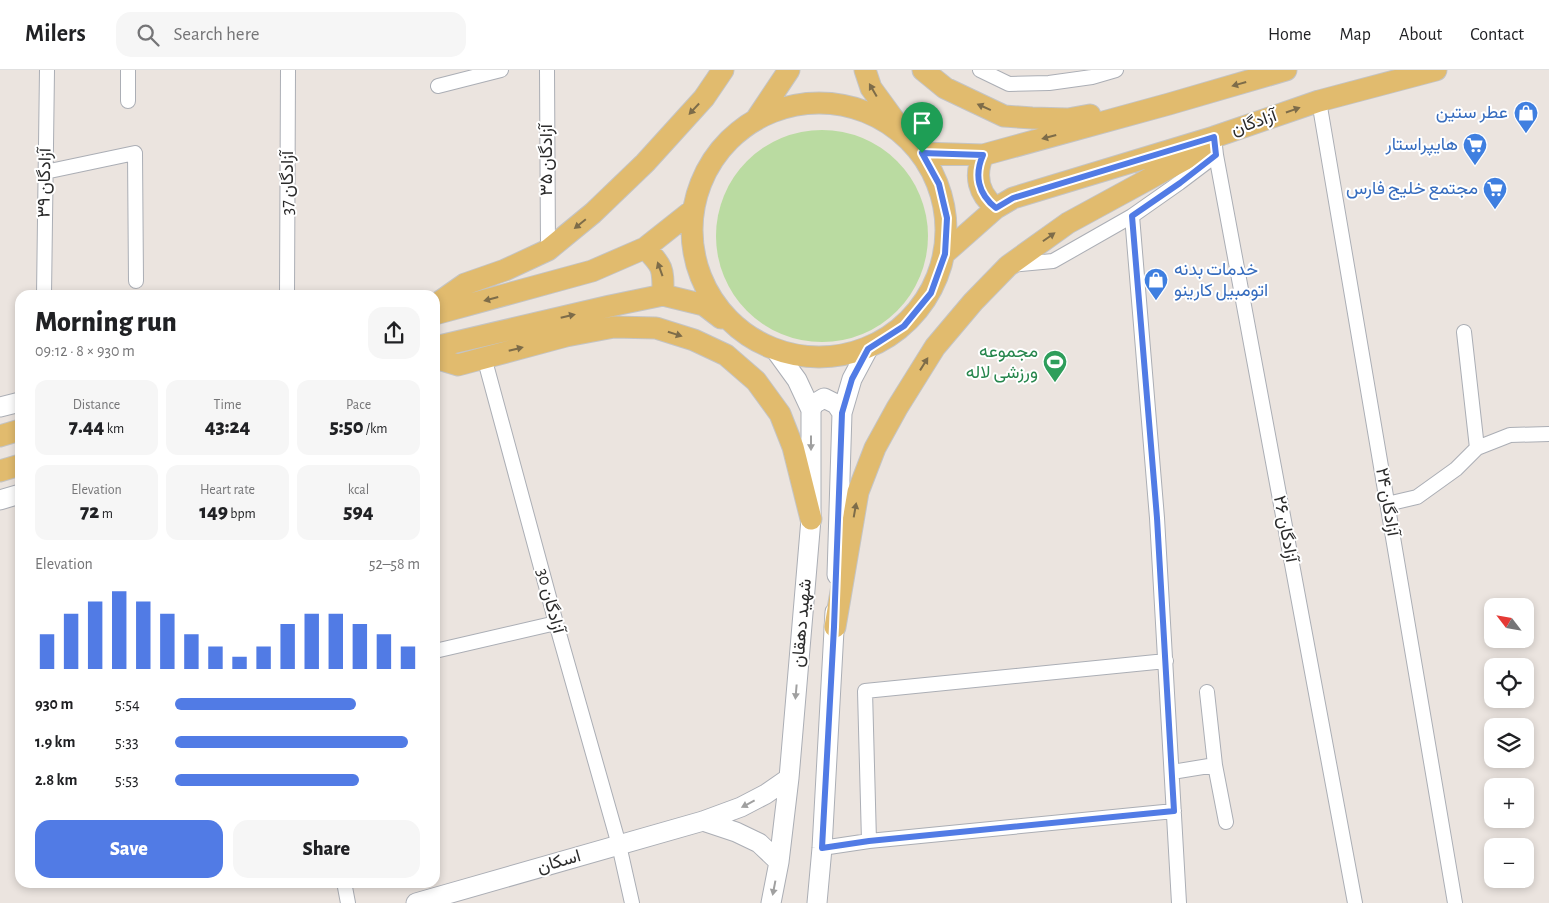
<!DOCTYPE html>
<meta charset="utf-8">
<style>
body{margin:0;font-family:"Alegreya Sans",Vazirmatn,sans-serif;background:#f6f6f6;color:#202124;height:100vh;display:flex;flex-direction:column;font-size:19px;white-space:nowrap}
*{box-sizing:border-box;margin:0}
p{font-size:16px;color:#757577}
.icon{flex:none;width:28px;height:28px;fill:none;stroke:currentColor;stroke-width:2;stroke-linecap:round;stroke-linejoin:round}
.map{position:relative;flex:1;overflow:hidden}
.details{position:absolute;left:15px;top:220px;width:425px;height:598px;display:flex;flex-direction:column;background:#fff;border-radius:15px;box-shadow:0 2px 8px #0003}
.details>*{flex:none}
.needle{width:32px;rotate:301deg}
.controls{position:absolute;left:1484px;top:528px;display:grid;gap:10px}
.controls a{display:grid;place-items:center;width:50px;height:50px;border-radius:10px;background:#fff;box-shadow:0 2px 8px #0003;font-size:25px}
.pin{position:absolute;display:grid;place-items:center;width:42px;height:42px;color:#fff;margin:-51px -21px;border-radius:50% 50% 50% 0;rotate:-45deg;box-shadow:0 0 5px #0007}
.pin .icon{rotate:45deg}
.round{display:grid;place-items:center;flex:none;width:52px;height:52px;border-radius:15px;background:#f6f6f6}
.overview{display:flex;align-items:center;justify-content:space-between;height:85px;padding:0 20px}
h1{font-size:28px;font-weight:800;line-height:38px}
.figures{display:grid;grid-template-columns:repeat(3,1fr);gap:8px;height:85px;padding:5px 20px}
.figures div{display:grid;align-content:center;border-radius:12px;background:#f6f6f6;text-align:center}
.figures b{font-size:21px;font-weight:800}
.figures small{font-size:14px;font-weight:400}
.figures p{font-size:14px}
.chart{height:140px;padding:10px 20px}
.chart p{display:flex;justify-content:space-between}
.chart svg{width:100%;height:90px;margin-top:5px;stroke:#517be5;stroke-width:6}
.button{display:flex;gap:10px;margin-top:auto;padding:10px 20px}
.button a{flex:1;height:58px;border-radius:15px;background:#517be5;color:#fff;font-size:20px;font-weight:800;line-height:58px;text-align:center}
.button a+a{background:#f6f6f6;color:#202124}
ul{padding:0 20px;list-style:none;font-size:16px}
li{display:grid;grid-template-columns:80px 60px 1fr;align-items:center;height:38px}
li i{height:12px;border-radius:6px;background:#517be5}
header{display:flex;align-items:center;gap:30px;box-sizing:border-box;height:70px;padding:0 25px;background:#fff;border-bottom:1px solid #e0e0e0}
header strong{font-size:24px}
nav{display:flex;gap:28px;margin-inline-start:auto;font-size:18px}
.search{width:350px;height:45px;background:#f6f6f6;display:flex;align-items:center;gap:12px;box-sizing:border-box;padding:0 18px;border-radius:15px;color:#757577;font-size:19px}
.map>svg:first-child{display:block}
</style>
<header>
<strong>Milers</strong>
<div class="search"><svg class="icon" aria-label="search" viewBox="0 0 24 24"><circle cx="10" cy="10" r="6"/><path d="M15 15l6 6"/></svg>Search here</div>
<nav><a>Home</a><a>Map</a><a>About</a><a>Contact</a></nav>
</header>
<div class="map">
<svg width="1549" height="833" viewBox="0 0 1549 833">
<rect width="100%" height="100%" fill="#ebe4df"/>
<!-- green -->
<path fill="#badba1" d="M716 166a106 106 0 1 1 212 0a106 106 0 1 1-212 0Z"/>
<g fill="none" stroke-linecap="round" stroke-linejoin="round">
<defs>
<path id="street" d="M128 0V31
M547 0 548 180
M980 0 1009 14 1049 13 1092 7 1116 0
M438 16 501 0
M1319 31 1455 833
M1214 67 1216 85 1355 833
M45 102 135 83 136 211
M1132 146 1157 448 1179 833
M1011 195 1053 191 1132 146 1179 113 1216 85
M44 225 47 0
M287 225 288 0
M1464 262 1477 378
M484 287 556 553 619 775 632 833
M1387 434 1417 427 1456 399 1477 378 1510 365 1549 364
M435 581 556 553
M1215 695 1226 752
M1172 702 1215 695 1207 622
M869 771 865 621 1166 591
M822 778 869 771 1174 741
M344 812 348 833"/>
<path id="secondary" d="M0 337 20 332
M811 340 814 334 824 328 836 334 842 343
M0 430 20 424
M837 505 842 343 852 309 868 279
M703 751 736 762 759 773 779 792
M416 833 703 751 741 737 766 724 789 708
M771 833 779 792 789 708 811 449V340L797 310 776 281
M817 833 822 778 835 542"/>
<path id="primary" d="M865 0 871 18 898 55
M923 0 945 18 1004 46 1032 48 1068 49 1090 45
M692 160a127 127 0 1 1 254 0a127 127 0 1 1-254 0Z
M757 48 789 0
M922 83 983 85 1169 34 1286 0
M983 85C974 106 978 124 996 138
M645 178C664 197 663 199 663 225
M945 183 996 138 1013 128 1214 67 1319 31 1436 0
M435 235 465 214 505 200 548 180 593 143 645 93 704 28 723 0
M435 244 592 201 645 178 693 140
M435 277 610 236 663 225 704 235 721 248
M435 288 458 295 566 266 614 257 656 258 694 270 726 285 756 311 780 344 793 377 811 449
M0 366 20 360
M0 401 20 395
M835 557 858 422 875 378 897 338 935 277 973 232 1008 196 1068 153 1191 86 1214 67"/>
</defs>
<!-- street casing -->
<use href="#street" stroke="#abaeb5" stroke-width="16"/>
<!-- secondary casing -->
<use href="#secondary" stroke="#abaeb5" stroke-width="21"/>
<!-- primary casing -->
<use href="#primary" stroke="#c4c4c4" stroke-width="23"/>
<!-- street -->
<use href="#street" stroke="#fff" stroke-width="14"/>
<!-- secondary -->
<use href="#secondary" stroke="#fff" stroke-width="19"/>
<!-- primary -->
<use href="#primary" stroke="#e1bb6e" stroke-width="21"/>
</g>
<!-- one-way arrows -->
<defs><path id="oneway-solid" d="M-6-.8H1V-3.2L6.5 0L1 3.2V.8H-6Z" transform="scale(1.25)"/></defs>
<g fill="#7d6c49">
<use href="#oneway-solid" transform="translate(1239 14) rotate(164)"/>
<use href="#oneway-solid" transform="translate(873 20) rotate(-120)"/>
<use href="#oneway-solid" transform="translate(984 37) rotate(-156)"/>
<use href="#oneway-solid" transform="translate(694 39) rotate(133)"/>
<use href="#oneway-solid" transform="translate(1293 40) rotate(-19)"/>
<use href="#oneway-solid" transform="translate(1049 67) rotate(165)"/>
<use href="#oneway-solid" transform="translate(580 154) rotate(141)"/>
<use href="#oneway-solid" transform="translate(1049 167) rotate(-35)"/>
<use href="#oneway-solid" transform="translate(660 199) rotate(-110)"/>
<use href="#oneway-solid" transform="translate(491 229) rotate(165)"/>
<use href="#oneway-solid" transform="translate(568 246) rotate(-13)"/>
<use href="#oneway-solid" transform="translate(675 264) rotate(18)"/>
<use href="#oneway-solid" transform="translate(516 279) rotate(-14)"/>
<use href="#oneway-solid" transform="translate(924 294) rotate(-58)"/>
<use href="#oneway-solid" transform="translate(855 440) rotate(-80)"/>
</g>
<g fill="#a0a0a0">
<use href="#oneway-solid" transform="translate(811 373) rotate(90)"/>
<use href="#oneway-solid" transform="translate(796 622) rotate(95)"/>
<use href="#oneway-solid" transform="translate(748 734) rotate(152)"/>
<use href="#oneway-solid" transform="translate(774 818) rotate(101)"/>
</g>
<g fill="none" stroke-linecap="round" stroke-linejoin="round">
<defs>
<path id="route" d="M1214 67 1216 85 1180 113 1132 146 1157 448 1174 741 869 771 822 778 834 557 842 343 852 309 868 279 904 256 931 223 945 184 947 148 939 114 922 83 983 85C974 105 978 124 996 138L1013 128Z"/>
</defs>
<!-- route casing -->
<use href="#route" stroke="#fff" stroke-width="10"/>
<!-- route -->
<use href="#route" stroke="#517be5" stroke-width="6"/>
</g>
<!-- icons -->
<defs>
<symbol id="shop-pin" viewBox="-11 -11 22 30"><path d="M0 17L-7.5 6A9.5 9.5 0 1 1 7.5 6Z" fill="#3f7fe0" stroke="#fff"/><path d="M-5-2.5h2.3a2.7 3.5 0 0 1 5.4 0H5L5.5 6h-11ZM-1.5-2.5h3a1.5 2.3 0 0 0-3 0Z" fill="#fff"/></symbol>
<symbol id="supermarket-pin" viewBox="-11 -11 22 30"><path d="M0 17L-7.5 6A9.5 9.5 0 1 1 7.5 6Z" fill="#3f7fe0" stroke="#fff"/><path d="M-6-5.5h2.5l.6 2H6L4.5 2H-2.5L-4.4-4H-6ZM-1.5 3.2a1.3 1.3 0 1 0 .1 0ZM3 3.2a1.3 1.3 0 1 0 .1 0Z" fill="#fff"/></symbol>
<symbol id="stadium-pin" viewBox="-11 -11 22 30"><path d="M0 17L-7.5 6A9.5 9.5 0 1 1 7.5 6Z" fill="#2e9e5b" stroke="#fff"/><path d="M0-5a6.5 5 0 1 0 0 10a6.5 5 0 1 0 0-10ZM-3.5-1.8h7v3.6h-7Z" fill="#fff"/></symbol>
</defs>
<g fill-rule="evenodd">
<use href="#shop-pin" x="1512" y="29" width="28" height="38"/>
<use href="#supermarket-pin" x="1461" y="61" width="28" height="38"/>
<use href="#supermarket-pin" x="1481" y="105" width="28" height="38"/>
<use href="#shop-pin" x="1142" y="196" width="28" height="38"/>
<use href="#stadium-pin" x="1041" y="278" width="28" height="38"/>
</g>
<g text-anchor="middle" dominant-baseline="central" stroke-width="4" stroke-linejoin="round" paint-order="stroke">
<!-- shop labels -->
<g font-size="18" fill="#366cbe" stroke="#fff" text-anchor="end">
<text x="1508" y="43">عطر ستین</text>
<text x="1458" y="75">هایپراستار</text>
<text x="1478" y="119">مجتمع خلیج فارس</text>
<text x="1174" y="200" text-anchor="start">خدمات بدنه<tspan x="1174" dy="21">اتومبیل کارینو</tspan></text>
</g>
<!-- street labels -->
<g font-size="18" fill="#2b2b2b" stroke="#fff">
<text transform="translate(1254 53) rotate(-19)">آزادگان</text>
<text transform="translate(547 90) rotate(-90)">آزادگان ۳۵</text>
<text transform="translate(45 113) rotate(-89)">آزادگان ۳۹</text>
<text transform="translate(288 113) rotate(-90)">آزادگان 37</text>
<text transform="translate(1387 432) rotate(80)">۲۴ آزادگان</text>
<text transform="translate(1285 459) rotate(79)">۲۶ آزادگان</text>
<text transform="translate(550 531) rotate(75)">آزادگان 30</text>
<text transform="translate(802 553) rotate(-85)">شهید دهقان</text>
<text transform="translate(559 792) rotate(-16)">اسکان</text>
</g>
<!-- leisure labels -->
<g font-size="18" fill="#27864d" stroke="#fff" text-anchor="end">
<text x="1038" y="282">مجموعه<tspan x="1038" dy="21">ورزشی لاله</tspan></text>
</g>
</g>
</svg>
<div class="controls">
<a><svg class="needle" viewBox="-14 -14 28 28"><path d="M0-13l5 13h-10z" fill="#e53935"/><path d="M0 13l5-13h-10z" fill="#757577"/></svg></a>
<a><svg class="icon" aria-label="locate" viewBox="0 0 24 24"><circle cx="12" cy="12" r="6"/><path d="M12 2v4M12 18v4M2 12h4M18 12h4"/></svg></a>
<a><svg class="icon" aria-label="layers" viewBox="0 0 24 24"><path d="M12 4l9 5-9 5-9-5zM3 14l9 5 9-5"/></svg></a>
<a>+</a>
<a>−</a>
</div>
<div class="pin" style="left:922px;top:83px;background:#1e9e55"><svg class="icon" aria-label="arrive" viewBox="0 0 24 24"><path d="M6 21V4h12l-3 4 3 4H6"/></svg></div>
<section class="details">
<div class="overview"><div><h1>Morning run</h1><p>09:12 · 8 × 930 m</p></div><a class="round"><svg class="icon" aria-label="share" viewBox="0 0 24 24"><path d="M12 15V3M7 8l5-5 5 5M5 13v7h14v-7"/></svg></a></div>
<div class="figures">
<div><p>Distance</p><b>7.44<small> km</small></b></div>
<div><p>Time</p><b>43:24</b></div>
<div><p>Pace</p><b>5:50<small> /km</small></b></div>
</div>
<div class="figures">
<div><p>Elevation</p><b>72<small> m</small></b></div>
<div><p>Heart rate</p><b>149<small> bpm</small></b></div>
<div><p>kcal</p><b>594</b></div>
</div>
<div class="chart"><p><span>Elevation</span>52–58 m</p>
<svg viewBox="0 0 160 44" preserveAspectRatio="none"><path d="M5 44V27M15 44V17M25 44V11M35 44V6M45 44V11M55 44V17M65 44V27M75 44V33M85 44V38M95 44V33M105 44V22M115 44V17M125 44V17M135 44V22M145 44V27M155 44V33"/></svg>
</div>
<ul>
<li><b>930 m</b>5:54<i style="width:74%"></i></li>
<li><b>1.9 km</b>5:33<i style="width:95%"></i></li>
<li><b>2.8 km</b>5:53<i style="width:75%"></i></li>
</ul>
<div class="button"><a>Save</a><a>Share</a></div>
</section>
</div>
